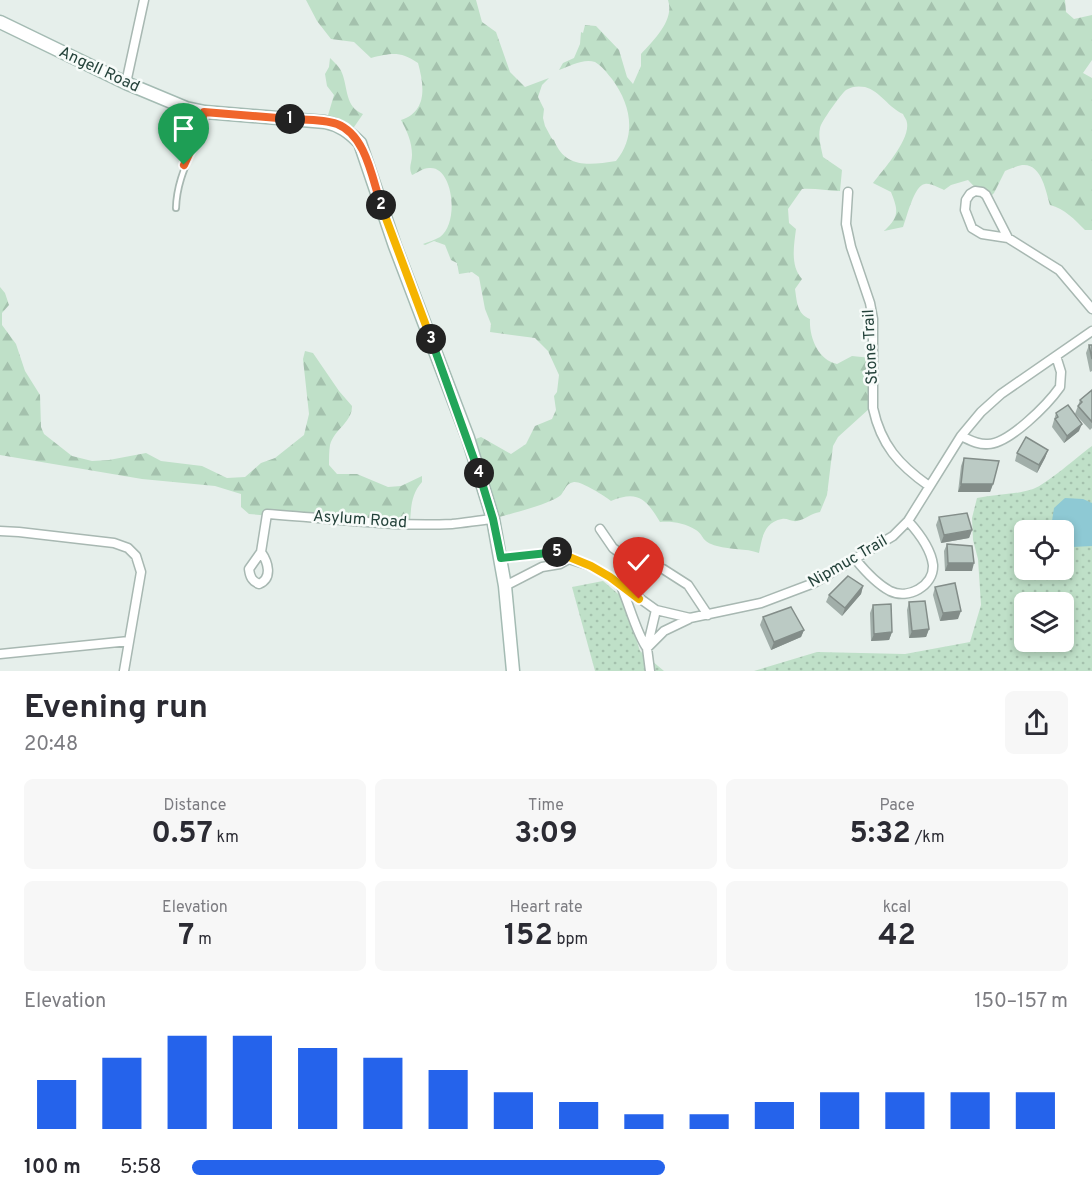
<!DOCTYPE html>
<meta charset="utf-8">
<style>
body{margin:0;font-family:Overpass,sans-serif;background:#f7f7f7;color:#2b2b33;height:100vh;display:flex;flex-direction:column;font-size:22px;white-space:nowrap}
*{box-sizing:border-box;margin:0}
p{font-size:20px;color:#7c7c81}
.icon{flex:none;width:33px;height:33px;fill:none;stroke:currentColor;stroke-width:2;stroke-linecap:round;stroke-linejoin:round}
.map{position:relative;height:671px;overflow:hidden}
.details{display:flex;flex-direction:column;background:#fff;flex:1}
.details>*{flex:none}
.controls{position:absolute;left:1014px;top:520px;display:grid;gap:12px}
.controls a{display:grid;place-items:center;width:60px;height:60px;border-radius:9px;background:#fff;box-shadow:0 3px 9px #0003;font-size:30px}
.pin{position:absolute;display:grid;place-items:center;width:51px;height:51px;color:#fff;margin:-62px -26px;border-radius:50% 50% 50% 0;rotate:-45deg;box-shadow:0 0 6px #0007}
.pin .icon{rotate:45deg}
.km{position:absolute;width:30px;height:30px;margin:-15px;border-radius:50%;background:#222;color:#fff;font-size:16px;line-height:30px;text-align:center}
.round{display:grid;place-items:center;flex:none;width:63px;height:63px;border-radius:9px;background:#f7f7f7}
.overview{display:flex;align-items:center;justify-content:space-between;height:102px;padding:0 24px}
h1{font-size:33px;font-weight:700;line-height:45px}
.metrics{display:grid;grid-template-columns:repeat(3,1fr);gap:9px;height:102px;padding:6px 24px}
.metrics div{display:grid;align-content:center;border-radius:9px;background:#f7f7f7;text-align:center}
.metrics b{font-size:30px;font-weight:700}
.metrics small{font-size:16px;font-weight:400}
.metrics p{font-size:16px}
.chart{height:168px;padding:12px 24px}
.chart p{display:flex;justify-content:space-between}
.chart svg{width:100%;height:108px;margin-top:6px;stroke:#2563eb;stroke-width:6}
ul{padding:0 24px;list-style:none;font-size:20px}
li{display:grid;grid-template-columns:96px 72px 1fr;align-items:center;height:45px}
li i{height:15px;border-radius:8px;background:#2563eb}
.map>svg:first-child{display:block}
</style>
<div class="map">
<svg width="1092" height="671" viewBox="0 0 1092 671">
<defs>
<pattern id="grass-dots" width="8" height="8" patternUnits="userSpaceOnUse" patternTransform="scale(1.5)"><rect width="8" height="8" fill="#bfe0c8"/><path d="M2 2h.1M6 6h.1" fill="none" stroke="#a4c1ad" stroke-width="1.8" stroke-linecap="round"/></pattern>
<pattern id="forest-firs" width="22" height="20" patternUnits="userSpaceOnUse" patternTransform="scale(1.5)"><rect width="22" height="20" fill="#bfe0c8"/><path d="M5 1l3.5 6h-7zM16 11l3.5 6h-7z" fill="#a4c1ad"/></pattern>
</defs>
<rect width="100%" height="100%" fill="#e6efeb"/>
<!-- grass -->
<path fill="url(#grass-dots)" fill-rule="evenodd" d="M1092 446V671H754L817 652 905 654 970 642 981 605 978 559 973 540 972 518 977 498C996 494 1015 495 1033 489 1047 484 1078 456 1092 446ZM1024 531H1064V570H1024ZM1024 603H1064V642H1024Z
M603 581 623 598 640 651 664 671H595L572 587Z"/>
<!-- forest -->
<path fill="url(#forest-firs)" d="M306 0H476L482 22 496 32 510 72 525 87 549 78 542 85 538 97 544 109 543 118 545 126 552 139 554 140C565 169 590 165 616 161 637 135 631 105 612 79 607 73 602 66 595 62 584 58 570 66 559 70L563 63 574 58 580 44 581 32 583 33 585 25 596 26 619 50 627 77 633 84 641 66V54C653 41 675 20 668 0H1065L1066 12 1074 19 1092 15V60L1083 73 1092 78V230H1085C1074 219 1065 209 1050 205 1046 192 1042 165 1024 165 1018 165 1010 169 1005 171L994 193 987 200 968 180 951 185 944 190C939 188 931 183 925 184 914 185 907 217 903 227L884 231C900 216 898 210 891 192L873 183C883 170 910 140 907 123 907 120 904 117 903 114 889 108 880 91 865 87 859 86 852 86 846 90 841 94 821 122 820 128 818 138 821 147 823 157L842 170 840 191C826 191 815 188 802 189L788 209 789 223 796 229C794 245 790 266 802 279L795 289C797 302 797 314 810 319 809 337 818 360 837 364L852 356 871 358 870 408 838 437 833 446 827 495 820 512C811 513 805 520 797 521 792 522 787 518 782 519 764 522 762 538 759 553 745 548 731 550 717 546 701 542 704 535 696 530 685 523 672 521 660 522 646 499 638 490 611 501 605 496 581 481 574 482 566 483 565 490 561 495 549 505 505 515 489 520L465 443 481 437 511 454 526 444 535 426 552 419 556 410 554 396 557 392 559 375 548 351 535 338 490 332 491 324 485 309 479 277 472 272 459 274 457 263 451 260 445 245 434 241 425 245 423 244C428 242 435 240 440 237 460 223 453 165 429 168 423 168 417 173 412 175 408 167 412 163 412 155 412 142 407 131 401 120 428 111 424 85 418 63 400 51 392 53 371 58L354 42 331 39 317 21Z
M330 58C334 62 340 67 342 73 348 88 345 107 363 114L352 130 326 122 334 95 327 86 325 74 329 67Z
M0 287 5 293 9 305 2 313V325L16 344 25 371 40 395 41 427 44 434 72 456 92 461 109 460 146 453 161 461 202 466 227 478 245 477 261 463 275 458 304 435 309 414 303 359 305 351 313 353 339 391 352 406C352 423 334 429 330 445 329 451 329 459 329 465L337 474H357L388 487 401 486 422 476V482C411 494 411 508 410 523L341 522 249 514 241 507V494L215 486 142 479 0 455Z"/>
<!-- water -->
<path fill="#8ec9d4" d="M1065 498 1083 499 1092 503V546L1072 547 1064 542V531H1056L1052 521 1054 508Z"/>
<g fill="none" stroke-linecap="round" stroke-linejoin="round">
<defs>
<path id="lane" d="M176 208C177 170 199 146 204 112"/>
<path id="street" d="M126 83 144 0
M848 192 846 224 851 247 870 303 873 319V408C881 445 899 465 929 486
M1008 238 986 195 982 192 975 191 970 194 966 200 965 210 972 228 982 234 1008 238 1059 270 1092 309
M961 436C970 440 978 445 988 444 1009 444 1048 404 1060 387L1061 372 1056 356
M600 529 613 548 628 559 663 569 688 585 708 615
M0 531 19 532 114 543 128 548 136 556 141 572 124 671
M261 552C268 562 273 578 259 584 252 581 250 577 249 569L261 552 267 514C328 518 390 527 452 524 465 523 479 520 493 519
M501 558 560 552 569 559 591 566 610 577 656 610 690 618 761 603 814 583 893 536 908 521 961 436 981 412 1001 394 1092 331
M856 560C865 571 877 584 890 591 908 600 934 586 933 565 931 549 918 532 908 521
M505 586 542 567 560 564 569 559
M621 586C629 604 637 635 647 648L664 631 689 619
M0 654 129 641
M650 671 647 648 656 610"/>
<path id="secondary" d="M0 22 126 83 186 108 205 112 325 122C340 125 349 132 360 143L395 246 468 438 493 519 505 586 513 671"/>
</defs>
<!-- lane casing -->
<use href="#lane" stroke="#a8b8b2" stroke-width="8"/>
<!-- street casing -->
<use href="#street" stroke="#a8b8b2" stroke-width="11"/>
<!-- secondary casing -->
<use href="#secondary" stroke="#a4bbb3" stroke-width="15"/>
<!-- lane -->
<use href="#lane" stroke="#fff" stroke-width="4.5"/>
<!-- street -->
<use href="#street" stroke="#fff" stroke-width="8"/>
<!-- secondary -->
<use href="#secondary" stroke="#fff" stroke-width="12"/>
</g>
<!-- wall -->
<path fill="#a1aea9" d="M1089 345H1092V371L1090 372 1086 353Z
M1092 390V428L1090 430 1075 414 1080 400Z
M1056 413 1079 431 1064 443 1052 427Z
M1048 450 1045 458 1037 473 1015 461 1017 453Z
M964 458 993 484 990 492H958L961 466Z
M939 517 972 530 969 538 941 543 936 525Z
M947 544 972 571H945L944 551Z
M863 586 861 594 842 616 826 602 829 595Z
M935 587 958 619 940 621 933 595Z
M909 602 929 629 926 637 909 638 907 610Z
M873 605 892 632 889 640 871 641 870 613Z
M763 617 804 630 801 637 771 650 760 625Z"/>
<!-- shaded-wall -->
<path fill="#838d89" d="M1082 424 1079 431 1064 443 1067 436Z
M1048 450 1045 458 1037 473 1039 465Z
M961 484H993L990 492H958Z
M972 530 969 538 941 543 944 535Z
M948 563H974L972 571H945Z
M863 586 861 594 842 616 845 608Z
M961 611 958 619 940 621 943 613Z
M929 629 926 637 909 638 912 631Z
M804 630 801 637 771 650 774 642Z
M892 632 889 640 871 641 874 634Z"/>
<!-- building -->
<path fill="#bbcac4" stroke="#838d89" stroke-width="1.5" d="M1089 345H1092V359Z
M1092 390V422L1078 406 1082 402 1080 400Z
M1068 405 1082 424 1067 436 1055 419 1058 417 1056 413Z
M1026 437 1048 450 1039 465 1017 453Z
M964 458 999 461 993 484H961Z
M967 513 972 530 944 535 939 517Z
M947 544 972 546 974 563H948Z
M848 576 863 586 845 608 829 595Z
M955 583 961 611 943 613 935 587Z
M925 601 929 629 912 631 909 602Z
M891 604 892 632 874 634 873 605Z
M791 607 804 630 774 642 763 617Z"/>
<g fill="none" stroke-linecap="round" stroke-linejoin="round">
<defs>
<path id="split-1" d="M184 165 200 130 204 112 290 119"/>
<path id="split-2" d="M290 119C304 120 323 119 337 124 366 135 372 178 381 205"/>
<path id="split-3" d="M381 205 431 339"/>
<path id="split-4" d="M431 339 479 473"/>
<path id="split-5" d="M479 473 493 519 501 558 557 552"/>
<path id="split-6" d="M557 552 591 566 610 577 639 599"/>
</defs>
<!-- split-1 casing -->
<use href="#split-1" stroke="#fff" stroke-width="12"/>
<!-- split-2 casing -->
<use href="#split-2" stroke="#fff" stroke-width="12"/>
<!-- split-3 casing -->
<use href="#split-3" stroke="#fff" stroke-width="12"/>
<!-- split-4 casing -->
<use href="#split-4" stroke="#fff" stroke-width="12"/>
<!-- split-5 casing -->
<use href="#split-5" stroke="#fff" stroke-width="12"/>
<!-- split-6 casing -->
<use href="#split-6" stroke="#fff" stroke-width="12"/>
<!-- split-1 -->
<use href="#split-1" stroke="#f0652b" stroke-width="8"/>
<!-- split-2 -->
<use href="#split-2" stroke="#f0652b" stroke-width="8"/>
<!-- split-3 -->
<use href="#split-3" stroke="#f5b400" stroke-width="8"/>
<!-- split-4 -->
<use href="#split-4" stroke="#22a559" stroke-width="8"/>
<!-- split-5 -->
<use href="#split-5" stroke="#22a559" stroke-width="8"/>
<!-- split-6 -->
<use href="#split-6" stroke="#f5b400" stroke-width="8"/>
</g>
<g text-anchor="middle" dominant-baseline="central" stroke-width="5" stroke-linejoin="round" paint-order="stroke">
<!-- street labels -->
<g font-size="16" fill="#24423a" stroke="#f7fbf9">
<text transform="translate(99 70) rotate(25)">Angell Road</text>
<text transform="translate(871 347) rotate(-93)">Stone Trail</text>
<text transform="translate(360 520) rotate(4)">Asylum Road</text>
<text transform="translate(848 562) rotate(-30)">Nipmuc Trail</text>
</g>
</g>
</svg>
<div class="controls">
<a><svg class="icon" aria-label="locate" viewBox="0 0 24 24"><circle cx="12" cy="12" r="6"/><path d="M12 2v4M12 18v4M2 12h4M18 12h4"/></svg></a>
<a><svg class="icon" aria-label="layers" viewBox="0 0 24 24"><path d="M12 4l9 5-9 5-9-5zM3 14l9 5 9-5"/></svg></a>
</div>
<div class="pin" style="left:184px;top:165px;background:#1e9e55"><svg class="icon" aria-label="arrive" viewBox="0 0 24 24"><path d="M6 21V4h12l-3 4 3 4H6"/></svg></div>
<div class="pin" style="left:639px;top:599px;background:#d93025"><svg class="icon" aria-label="check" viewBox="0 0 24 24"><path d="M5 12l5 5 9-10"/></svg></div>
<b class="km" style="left:290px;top:119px">1</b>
<b class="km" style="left:381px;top:205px">2</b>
<b class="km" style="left:431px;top:339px">3</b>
<b class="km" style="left:479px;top:473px">4</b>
<b class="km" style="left:557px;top:552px">5</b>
</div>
<section class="details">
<div class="overview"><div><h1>Evening run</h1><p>20:48</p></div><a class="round"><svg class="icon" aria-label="share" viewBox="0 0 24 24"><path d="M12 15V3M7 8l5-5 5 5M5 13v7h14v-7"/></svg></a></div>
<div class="metrics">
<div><p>Distance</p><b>0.57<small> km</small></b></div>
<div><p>Time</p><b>3:09</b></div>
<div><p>Pace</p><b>5:32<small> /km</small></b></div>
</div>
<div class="metrics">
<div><p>Elevation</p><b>7<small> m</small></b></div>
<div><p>Heart rate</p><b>152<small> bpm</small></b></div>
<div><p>kcal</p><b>42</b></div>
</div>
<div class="chart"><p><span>Elevation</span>150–157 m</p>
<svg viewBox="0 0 160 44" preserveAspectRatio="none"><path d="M5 44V24M15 44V15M25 44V6M35 44V6M45 44V11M55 44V15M65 44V20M75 44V29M85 44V33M95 44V38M105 44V38M115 44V33M125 44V29M135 44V29M145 44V29M155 44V29"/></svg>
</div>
<ul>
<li><b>100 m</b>5:58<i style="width:54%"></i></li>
</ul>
</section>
